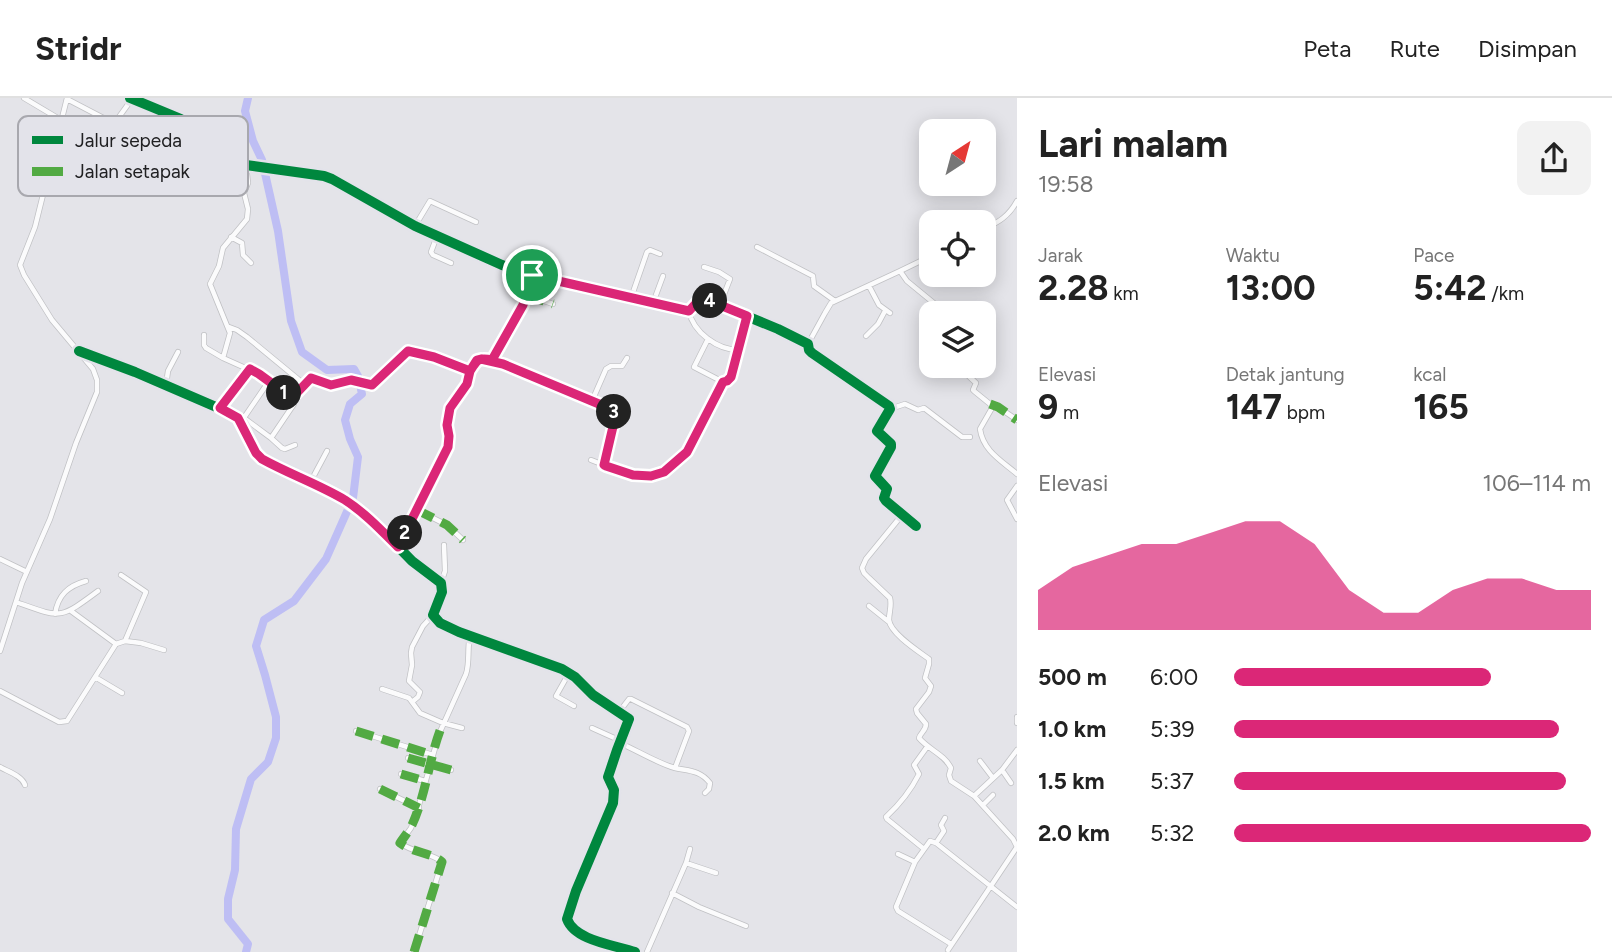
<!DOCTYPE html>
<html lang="id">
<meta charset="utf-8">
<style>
body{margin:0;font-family:Figtree,sans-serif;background:#f2f2f2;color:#222;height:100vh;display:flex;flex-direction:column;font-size:26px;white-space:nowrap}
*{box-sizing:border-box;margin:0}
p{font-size:23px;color:#767676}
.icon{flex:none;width:38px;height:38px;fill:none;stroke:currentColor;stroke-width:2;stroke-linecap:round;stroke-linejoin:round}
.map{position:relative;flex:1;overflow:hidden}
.details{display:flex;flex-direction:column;background:#fff;width:595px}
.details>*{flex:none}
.needle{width:46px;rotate:36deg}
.controls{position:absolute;left:919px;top:21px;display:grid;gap:14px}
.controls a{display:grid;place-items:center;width:77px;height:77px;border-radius:14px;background:#fff;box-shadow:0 4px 18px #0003;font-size:35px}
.pin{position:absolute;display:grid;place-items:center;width:60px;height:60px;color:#fff;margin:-30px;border:4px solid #fff;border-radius:50%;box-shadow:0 2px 7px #0007}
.km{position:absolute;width:35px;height:35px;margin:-18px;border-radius:50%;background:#222;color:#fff;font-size:19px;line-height:35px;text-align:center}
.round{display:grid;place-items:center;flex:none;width:74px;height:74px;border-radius:14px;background:#f2f2f2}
.overview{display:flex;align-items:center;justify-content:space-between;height:119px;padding:0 21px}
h1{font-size:38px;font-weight:700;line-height:52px}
.stats{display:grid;grid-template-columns:repeat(3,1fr);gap:10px;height:119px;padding:7px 21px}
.stats div{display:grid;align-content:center}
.stats b{font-size:35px;font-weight:700}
.stats small{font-size:19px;font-weight:400}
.stats p{font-size:19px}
.chart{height:196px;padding:14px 21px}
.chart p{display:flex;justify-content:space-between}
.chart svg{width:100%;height:126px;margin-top:7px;fill:#db2777;opacity:.7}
ul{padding:0 21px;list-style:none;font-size:23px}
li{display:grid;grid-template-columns:112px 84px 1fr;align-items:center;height:52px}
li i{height:18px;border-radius:9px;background:#db2777}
header{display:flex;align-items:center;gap:42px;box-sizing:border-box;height:98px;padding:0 35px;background:#fff;border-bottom:2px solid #e0e0e0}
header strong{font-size:33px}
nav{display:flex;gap:38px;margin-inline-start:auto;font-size:24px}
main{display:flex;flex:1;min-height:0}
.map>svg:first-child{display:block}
</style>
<header>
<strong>Stridr</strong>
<nav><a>Peta</a><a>Rute</a><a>Disimpan</a></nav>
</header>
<main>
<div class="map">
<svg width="1017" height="854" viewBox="0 0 1017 854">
<rect width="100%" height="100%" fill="#e4e4e9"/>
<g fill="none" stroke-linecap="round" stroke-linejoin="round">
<!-- river -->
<path stroke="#bebef4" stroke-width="8" d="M246 854 248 846 228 821V801L235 772 236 731 251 681 268 664 276 640V619L265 577 256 548 264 522 294 503 326 461 353 400 358 359 350 341 345 322 350 306 362 296 358 278 354 271 327 272 302 254 291 223 278 133 262 62 253 43 245 13 248 0"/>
<defs>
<path id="minor" d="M24 0 61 22
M130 0 181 21 173 37 176 44 246 67 324 78 332 81 415 128 502 167 532 177 689 213 700 201H705L778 231 808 246 809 252 812 255 889 308 890 311 877 333 891 346V349L875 378 887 391 884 400 886 403 916 428
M67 1 113 25 116 23 132 1
M181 21 219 32
M246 67 248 85 244 95 248 111 247 121 223 150 219 168 210 186 230 235 223 260 259 276 293 302 294 306 271 340 282 350 285 351 295 347
M415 128 430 103 476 124
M984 131C999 124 1009 118 1017 103
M437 138 431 154 433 157 451 165
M231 139 242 145 243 157 251 165
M757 149 813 178 814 188 835 203
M931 158 900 173 907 183 946 215
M704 169 719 174 730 181 723 199V208
M869 188 879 207 890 215
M527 197 553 206
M631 200 647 154 650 152 660 156
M653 205 663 178
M689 213C693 234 717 252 739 252
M229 229 237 232 247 239 304 286
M204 237V247L206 250 223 260
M866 238 878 226 885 213
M708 241 694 269 723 284 728 283C739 268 743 237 747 218
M808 246 825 215 831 205 900 173
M79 253 135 274 230 315C247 326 248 347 262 361L324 390 357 410 370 420 412 463 441 485 442 494 433 517 440 525 459 534 562 571 575 579 593 597 629 621 617 652 608 679 614 692 613 705 576 793 567 821C575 843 615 847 635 854
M492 262 611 311 615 315V320L604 367C679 405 695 336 723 284
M958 268 976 285 973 292 974 293 990 306 992 310 980 331C983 353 1002 363 1017 376
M166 287 168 273 178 254
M291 300 311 280 331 287 351 282 372 287 408 253 434 259 470 273
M592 303 606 271 611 268H622L627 260
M991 306 998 309 1017 322
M220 310 249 271
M890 311 905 306 918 312 924 310 962 339H970
M244 320 271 340
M241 324 269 283
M591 362 604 367
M311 383 327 353
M1017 388 1007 402 1017 421
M417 412 447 427 463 442
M902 417 866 461 862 470 864 475 869 480 890 500C892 508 889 514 889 522 890 535 918 553 929 561V566L925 580 931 588 929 594 916 611 917 615 926 626C926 633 920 635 919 640 929 652 944 656 951 670L949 677 951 683 974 698 1002 672 1017 652
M398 449 448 349C449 336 446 324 450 311 452 302 461 296 465 288 473 275 469 256 492 262L523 207 532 177
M0 461 27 474
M441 485 445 473 444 447
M16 504C61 520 59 522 98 493
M869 508 889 524
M71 513 116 546
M55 516C58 497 68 488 86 483
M125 543 141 545 164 552
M0 553 22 485 50 421 76 345 97 294V282L93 271 52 222 24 177 20 167 35 129 67 0
M569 575 556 598 574 608
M95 579 122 595
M382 591 409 600 420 615 443 625 462 630
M0 593 59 624 67 623 116 546 125 543 146 494 121 477
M412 604 418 599 420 594 409 583 412 567 411 555 412 549 423 528 433 517
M619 614 629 601H631L687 629 689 633 675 670
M1017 619V625
M592 630 621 643
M356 633 433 657
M620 645C636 652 659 666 675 670 689 673 700 672 710 685L709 691 705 695
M408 660 451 672
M980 663 993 680
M0 669C9 674 22 678 25 687
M1002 672 1011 685
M401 676 425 683
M380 691 419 710
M983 707 993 697
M945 720 941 727 944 733 936 745 930 743 915 764 896 809 898 813 951 846
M936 745 1017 809
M924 751 887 721 886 719C900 706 911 692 919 676L914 667 927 649
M898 756 915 764
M686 765 690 751
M672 795 699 809 746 828
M948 852 1017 749 1013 741 974 698
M414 854 442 764C433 755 413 755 400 745L411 730 417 714 439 636 466 576C470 564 467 551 470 537
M647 854 686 765 716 775"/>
</defs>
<!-- minor casing -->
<use href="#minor" stroke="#c0c1c4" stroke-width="6"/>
<!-- minor -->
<use href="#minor" stroke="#fbfbfc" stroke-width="4.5"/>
<!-- quiet -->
<path stroke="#52aa43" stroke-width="9" stroke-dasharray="18 9" stroke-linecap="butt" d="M527 197 553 206
M492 262 611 311 615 315V320L604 367 633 377 651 378
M291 300 311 280 331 287 351 282 372 287 408 253 434 259 470 273
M990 306 998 309 1017 322
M417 412 447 427 463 442
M398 449 448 349C449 336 446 324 450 311 452 302 461 296 465 288 473 275 469 256 492 262L523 207 532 177
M356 633 433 657
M408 660 451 672
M401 676 425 683
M380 691 419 710
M414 854 442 764C433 755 413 755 400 745 404 739 409 733 412 727 427 694 429 658 443 625"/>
<defs>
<path id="cycleway" d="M130 0 181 21 173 37 176 44 246 67 324 78 332 81 415 128 502 167 532 177 689 213 700 201H705L778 231 808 246 809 252 812 255 889 308 890 311 877 333 891 346V349L875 378 887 391 884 400 886 403 916 428
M79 253 135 274 230 315C247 326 248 347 262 361L324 390 357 410 370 420 412 463 441 485 442 494 433 517 440 525 459 534 562 571 575 579 593 597 629 621 617 652 608 679 614 692 613 705 576 793 567 821C575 843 615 847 635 854"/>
</defs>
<!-- cycleway casing -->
<use href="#cycleway" stroke="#e3e3ea" stroke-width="15"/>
<!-- cycleway -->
<use href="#cycleway" stroke="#00873e" stroke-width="10"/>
</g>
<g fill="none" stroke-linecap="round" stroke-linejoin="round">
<defs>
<path id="route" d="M532 177 523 207 492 262C478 259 477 262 470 273L434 259 408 253 372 287 351 282 331 287 311 280 292 300 259 276 250 271 220 310 238 320 256 355 262 361C289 376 318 386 345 402 365 415 381 432 398 449L448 349 449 338 447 327 450 310 467 286 470 273 477 262 481 261 503 266 611 311 615 315V320L604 367 606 368 633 377 651 378 664 374 687 354 723 284 727 283 731 279 747 218 705 201H700L689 213 532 177"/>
</defs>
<!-- route casing -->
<use href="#route" stroke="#fff" stroke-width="14"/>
<!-- route -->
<use href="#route" stroke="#db2777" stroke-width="9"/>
</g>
<!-- legend -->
<rect x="18" y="18" width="230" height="80" rx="10" fill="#e3e3ea" stroke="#a8a8ae" stroke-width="2"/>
<rect x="32" y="38" width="31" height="8" fill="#00873e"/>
<rect x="32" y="69" width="31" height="9" fill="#52aa43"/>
<g font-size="19" fill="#202022">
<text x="75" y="49">Jalur sepeda</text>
<text x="75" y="80">Jalan setapak</text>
</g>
</svg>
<div class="controls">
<a><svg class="needle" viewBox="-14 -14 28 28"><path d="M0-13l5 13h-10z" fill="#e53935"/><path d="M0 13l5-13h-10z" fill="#767676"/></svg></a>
<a><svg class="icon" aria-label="locate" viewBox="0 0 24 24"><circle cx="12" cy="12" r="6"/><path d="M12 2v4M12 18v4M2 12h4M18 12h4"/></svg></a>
<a><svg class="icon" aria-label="layers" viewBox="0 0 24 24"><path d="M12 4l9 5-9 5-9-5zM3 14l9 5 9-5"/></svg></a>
</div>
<div class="pin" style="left:532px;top:177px;background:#1e9e55"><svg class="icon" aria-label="arrive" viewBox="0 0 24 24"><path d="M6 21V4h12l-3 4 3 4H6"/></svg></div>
<b class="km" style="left:284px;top:295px">1</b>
<b class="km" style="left:405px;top:435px">2</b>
<b class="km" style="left:614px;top:314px">3</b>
<b class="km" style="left:710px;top:203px">4</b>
</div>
<section class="details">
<div class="overview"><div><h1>Lari malam</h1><p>19:58</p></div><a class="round"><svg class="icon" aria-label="share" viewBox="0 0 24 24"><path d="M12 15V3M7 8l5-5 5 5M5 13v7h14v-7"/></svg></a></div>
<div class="stats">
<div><p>Jarak</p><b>2.28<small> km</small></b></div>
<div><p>Waktu</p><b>13:00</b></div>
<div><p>Pace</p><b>5:42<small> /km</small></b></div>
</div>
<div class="stats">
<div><p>Elevasi</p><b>9<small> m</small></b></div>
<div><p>Detak jantung</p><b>147<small> bpm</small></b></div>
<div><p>kcal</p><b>165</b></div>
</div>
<div class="chart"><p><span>Elevasi</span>106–114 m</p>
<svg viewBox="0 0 160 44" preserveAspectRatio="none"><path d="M0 44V30L10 22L20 18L30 14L40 14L50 10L60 6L70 6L80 14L90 30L100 38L110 38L120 30L130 26L140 26L150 30L160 30V44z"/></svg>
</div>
<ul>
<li><b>500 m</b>6:00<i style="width:72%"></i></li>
<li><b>1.0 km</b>5:39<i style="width:91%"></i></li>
<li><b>1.5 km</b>5:37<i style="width:93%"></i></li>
<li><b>2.0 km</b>5:32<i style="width:100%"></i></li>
</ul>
</section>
</main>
